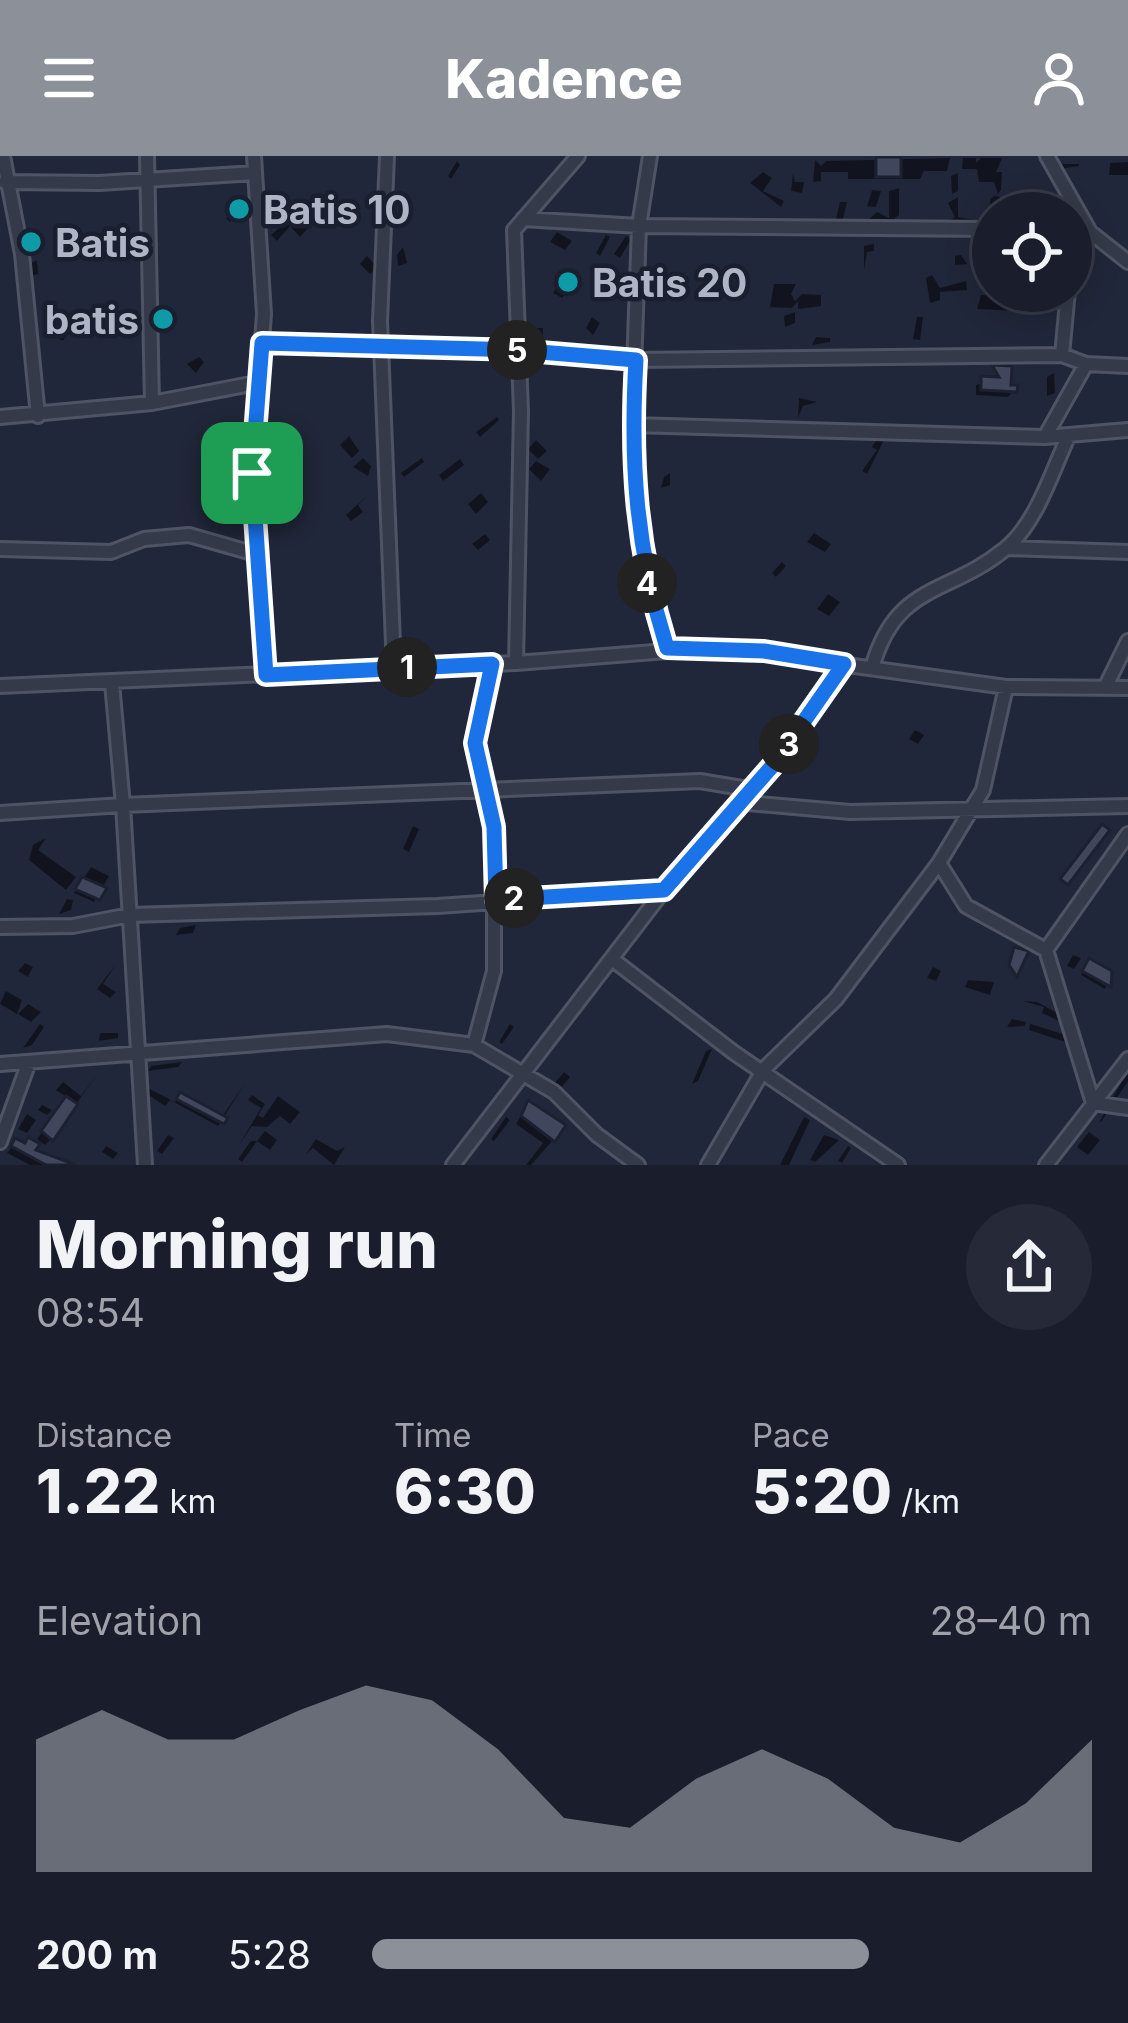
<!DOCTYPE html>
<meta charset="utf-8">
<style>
body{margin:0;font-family:Inter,sans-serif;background:#262a38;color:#f1f3f6;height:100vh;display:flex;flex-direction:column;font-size:45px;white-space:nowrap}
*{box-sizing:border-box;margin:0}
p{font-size:39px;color:#9fa2a9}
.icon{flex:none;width:66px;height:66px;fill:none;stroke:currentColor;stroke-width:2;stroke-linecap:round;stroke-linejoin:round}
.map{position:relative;height:1009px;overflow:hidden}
.side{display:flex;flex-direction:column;background:#191d2c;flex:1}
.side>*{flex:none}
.tools{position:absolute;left:972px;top:36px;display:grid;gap:24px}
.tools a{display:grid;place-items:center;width:120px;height:120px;border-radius:50%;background:#191d2c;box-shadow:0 6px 30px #0003,0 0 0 3px #373b48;font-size:60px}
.pin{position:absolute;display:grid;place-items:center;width:102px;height:102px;color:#fff;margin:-51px;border-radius:24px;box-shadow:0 6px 18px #0006}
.km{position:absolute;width:60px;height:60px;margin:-30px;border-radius:50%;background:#222;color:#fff;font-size:33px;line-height:60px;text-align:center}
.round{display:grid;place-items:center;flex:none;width:126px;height:126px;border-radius:63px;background:#262a38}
.headline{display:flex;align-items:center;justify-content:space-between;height:204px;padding:0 36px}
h1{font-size:66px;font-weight:800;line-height:90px}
.stats{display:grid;grid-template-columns:repeat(3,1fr);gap:18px;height:204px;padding:12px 36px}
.stats div{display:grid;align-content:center}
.stats b{font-size:60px;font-weight:800}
.stats small{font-size:33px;font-weight:400}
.stats p{font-size:33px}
.chart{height:336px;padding:24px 36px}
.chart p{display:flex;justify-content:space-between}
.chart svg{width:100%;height:216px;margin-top:12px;fill:#8c9099;opacity:.7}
ul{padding:0 36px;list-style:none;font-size:39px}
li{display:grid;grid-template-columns:192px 144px 1fr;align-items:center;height:90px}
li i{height:30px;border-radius:15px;background:#8c9099}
header{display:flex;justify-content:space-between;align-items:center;height:156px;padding:0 36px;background:#8c9099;color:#fff;font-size:54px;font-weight:800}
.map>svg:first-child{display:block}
</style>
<header><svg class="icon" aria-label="menu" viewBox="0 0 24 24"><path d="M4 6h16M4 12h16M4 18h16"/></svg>Kadence<svg class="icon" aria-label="person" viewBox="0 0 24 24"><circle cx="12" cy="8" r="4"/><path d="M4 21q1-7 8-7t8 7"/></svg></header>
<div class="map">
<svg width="1128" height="1009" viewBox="0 0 1128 1009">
<rect width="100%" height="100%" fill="#21273a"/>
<!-- shadow -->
<path fill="#0007" d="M950 2 947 15H924L920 23H848V16H821V25L813 26 815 4 821 10 826 5Z
M963 2H976V7L981 2H1002L996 16H1002L1001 34 998 38 994 26H979L977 13H962Z
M457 5 460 9 451 23 448 20Z
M1128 6V19H1109L1110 7Z
M1058 8H1079V10L1054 14Z
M763 16 772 22 763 35 784 45 781 51 750 27Z
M793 17 795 26H804L802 37 791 35Z
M958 17V35L952 38 951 20Z
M899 32V59L886 69 866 66 877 56 889 62V35Z
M277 34 291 50 284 59 270 42Z
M872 34 881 35 876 51 867 50Z
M990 46a6 6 0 1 1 12 0a6 6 0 1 1-12 0Z
M958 41V61L974 64 947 66 955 61 948 47Z
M243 46 247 50 230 66 226 62Z
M840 46H847L843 63H836Z
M294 59 308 72 300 81 290 70 277 85 271 79Z
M557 76 572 85 565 94 550 86Z
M25 79H32L36 96 24 102Z
M606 79 610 81 600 100 596 97Z
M626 80 631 83 620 102 614 98Z
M78 84 107 94 106 98 74 92Z
M874 88V95L867 96 864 114V90Z
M403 91 407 107 398 110 397 99Z
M961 99 967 108 955 109V100Z
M367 100 377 111 370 118 360 108Z
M37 104 38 118 27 121V109Z
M565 118 575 124 562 142 553 137Z
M932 119 940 132 966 125 967 134 940 136V144L930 147 926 122Z
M774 128H796L791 138 795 145 802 138 821 139V150L798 153V145L792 152 770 151Z
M1022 135H1054L1029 138 1025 155 977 153 981 139 1022 140Z
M108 147V160L133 164H105Z
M795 156V167L785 171 784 160Z
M592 161 600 167 593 179 586 172Z
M917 161H923L920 184 913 183Z
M64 169 70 171 63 185 56 181Z
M529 172H543V179L527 184Z
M816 181 830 182V186L812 189Z
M199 201 204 206 196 217 187 208Z
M1000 212 1014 234 1008 241 976 239V229L994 224Z
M1054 217 1055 237 1047 240V221Z
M799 242 817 246 803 250 798 262Z
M497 261 499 264 480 281 476 276Z
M349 280 359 295 352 302 340 289Z
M879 280 884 284 867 318 862 315 877 294 872 291Z
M536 284 547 295 538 303 528 293Z
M363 302 371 310 368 320 353 311Z
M422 302 424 306 404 321 401 317Z
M460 303 464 309 443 325 439 319Z
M536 305 550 313 541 325 529 313Z
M670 317V329L661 332 664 321Z
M481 337 488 346 476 358 468 348Z
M367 340 358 349 363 356 351 365 346 359Z
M814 377 831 388 825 396 807 386Z
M485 378 490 384 478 394 472 388Z
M782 406 786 410 776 421 772 417Z
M828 438 840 446 829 460 817 453Z
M915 574 924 579 918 588 909 583Z
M413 670 419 673 409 696 403 693Z
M46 682 38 694 76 721 66 734 29 704 33 689Z
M91 711 109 720 94 746 74 737Z
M67 743 73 744 71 754 59 758Z
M196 769 193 777 176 779 180 772Z
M1073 799 1081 802 1074 813 1067 810Z
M25 807 33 811 28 821 18 815Z
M116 808 103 828 116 836 110 842 97 833Z
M1086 809 1109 817 1105 833 1081 819Z
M933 811 941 815 936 825 927 822Z
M968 824 994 826 990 839 965 831Z
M6 835 22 844 17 858 0 848Z
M1023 845 1037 846 1063 860 1061 866 1042 857 1044 851Z
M28 848 41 856 31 866 18 858Z
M1012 863 1026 866 1025 870 1007 871Z
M40 868 44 871 32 889 23 892Z
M510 868 514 871 502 888 499 886Z
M1030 868H1031L1075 882 1071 888 1029 874Z
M100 877H118V882L99 885Z
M712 893 698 925 692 928 706 895Z
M182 906 178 911 148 915 151 910Z
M1128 914V925L1101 966 1100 965Z
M99 916 51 983 45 989 37 983 68 942 56 934 63 926 81 940Z
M564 916 570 921 558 935 552 930Z
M246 926 218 970 170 944 165 950 147 938 146 931 175 946 181 939 221 962Z
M252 939 265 948 258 959 263 962 278 940 300 956 290 968 280 960 267 971 252 970 239 989 261 952 248 944Z
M528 948 553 984 531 1009H526L543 987 516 968Z
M42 949 52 954 47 959 38 954Z
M27 958 36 964 27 977 18 973Z
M506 961 510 964 494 985 491 983Z
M804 961 810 964 789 1009H780Z
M265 975 277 984 270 994 257 985Z
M1089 976 1100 984 1088 999 1077 991Z
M168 979 174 982 162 998 157 995Z
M824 979 839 984 815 1006 810 1004Z
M316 983 337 995 345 991 334 1009 313 992 306 998Z
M257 985 242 1006 238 1003 251 985Z
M16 986 32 996 68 1009H30L7 997Z
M106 990 118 997 113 1003 102 996Z
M848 990 851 992 842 1007 838 1005Z"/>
<!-- building -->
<path fill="#40465c" stroke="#1c2131" stroke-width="3" d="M876 1H901V21H876Z
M992 209 1012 210 1011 229H1018L1017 236 981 234V220L999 221Z
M1102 668 1110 674 1068 729 1060 723Z
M82 721 107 732 100 744 75 733Z
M1014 791 1029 795 1017 821 1009 809Z
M1089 802 1112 815 1111 831 1082 815Z
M180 936 228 962 224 968 176 943Z
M66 940 78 948 53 985 41 975Z
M528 944 566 969 555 986 521 960Z
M28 981 40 988 36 994 76 1009H46L11 990 15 982 25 987Z"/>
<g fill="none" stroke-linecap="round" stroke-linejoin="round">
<defs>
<path id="street" d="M3 0 22 98 38 260
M147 0 152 247
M254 0 264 158 252 317 266 519
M387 0 380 165 394 512
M650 0 639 70 632 269 642 413 667 492
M1047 0 1090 76 1071 127
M5 26 99 27 255 17
M523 63 639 70 993 73
M1071 75 1090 76 1128 106
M263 187 516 194 636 204 1062 199 1086 208 1128 210
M1062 199 1068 135
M0 261 152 247 256 227
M632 269 1045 281 1128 274
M1045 281 1086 208
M1006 392 1128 396
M0 393 111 396 144 383 189 379 256 398
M516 507 521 255 514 74 578 0
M872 512C896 426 948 440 1005 393 1037 367 1052 315 1069 279
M0 530 516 507 717 491 1006 531 1128 532
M1105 532 1128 485
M737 646 850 656 1128 650
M0 657 123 649 112 527
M939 707 966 750 1046 794 1093 947 1128 952
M0 771 73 770 130 759 438 750 664 734
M1046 794 1128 678
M612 803 733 896 898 1009
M474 889 494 815V671L475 587 492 509
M0 908 387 878 474 889 554 936 597 979 638 1009
M0 986 29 906
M145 1009 123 649 700 625 748 633
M453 1009 664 734 774 608 844 508
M708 1009 764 913 836 843 939 707 983 634 1006 531
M1046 1009 1128 903"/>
</defs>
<!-- street casing -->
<use href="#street" stroke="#4f5465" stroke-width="18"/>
<!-- street -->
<use href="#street" stroke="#353a4a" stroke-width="12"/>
</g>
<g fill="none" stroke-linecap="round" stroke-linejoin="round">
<defs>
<path id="route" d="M262 187 516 194 636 204C630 308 636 393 667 492L764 495 844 508 774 608 664 734 496 744 494 671 475 587 492 508 266 519 252 317Z"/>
</defs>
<!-- route casing -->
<use href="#route" stroke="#fff" stroke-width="24"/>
<!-- route -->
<use href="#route" stroke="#1a73e8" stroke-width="15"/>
</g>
<!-- markers -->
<g fill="#0f9aa8" stroke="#1a1f2f" stroke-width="4.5">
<circle cx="239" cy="53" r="12"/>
<circle cx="31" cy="86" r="12"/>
<circle cx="568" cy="126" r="12"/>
<circle cx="163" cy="163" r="12"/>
</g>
<g text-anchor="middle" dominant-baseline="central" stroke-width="9" stroke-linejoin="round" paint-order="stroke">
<!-- poi labels -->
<g font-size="39" font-weight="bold" fill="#afb4c6" stroke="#1a1f2f" text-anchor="start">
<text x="263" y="53">Batis 10</text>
<text x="55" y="86">Batis</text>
<text x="592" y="126">Batis 20</text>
<text x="139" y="163" text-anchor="end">batis</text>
</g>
</g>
</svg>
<div class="tools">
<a><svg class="icon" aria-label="locate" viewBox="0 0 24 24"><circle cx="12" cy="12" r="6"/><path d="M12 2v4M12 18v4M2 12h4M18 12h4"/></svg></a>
</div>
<div class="pin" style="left:252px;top:317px;background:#1e9e55"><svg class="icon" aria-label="arrive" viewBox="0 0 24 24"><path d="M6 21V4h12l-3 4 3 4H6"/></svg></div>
<b class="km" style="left:407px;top:511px">1</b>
<b class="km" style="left:514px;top:742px">2</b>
<b class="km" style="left:789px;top:588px">3</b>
<b class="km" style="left:647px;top:427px">4</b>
<b class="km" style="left:517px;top:194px">5</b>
</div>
<section class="side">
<div class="headline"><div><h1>Morning run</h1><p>08:54</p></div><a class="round"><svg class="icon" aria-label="share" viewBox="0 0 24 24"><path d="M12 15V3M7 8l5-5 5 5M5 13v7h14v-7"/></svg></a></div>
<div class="stats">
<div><p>Distance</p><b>1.22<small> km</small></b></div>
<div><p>Time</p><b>6:30</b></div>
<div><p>Pace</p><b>5:20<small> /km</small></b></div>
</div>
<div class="chart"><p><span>Elevation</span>28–40 m</p>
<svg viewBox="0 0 160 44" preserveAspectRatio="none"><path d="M0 44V17L10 11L20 17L30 17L40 11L50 6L60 9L70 19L80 33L90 35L100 25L110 19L120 25L130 35L140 38L150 30L160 17V44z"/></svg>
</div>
<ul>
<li><b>200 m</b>5:28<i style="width:69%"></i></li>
</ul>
</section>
